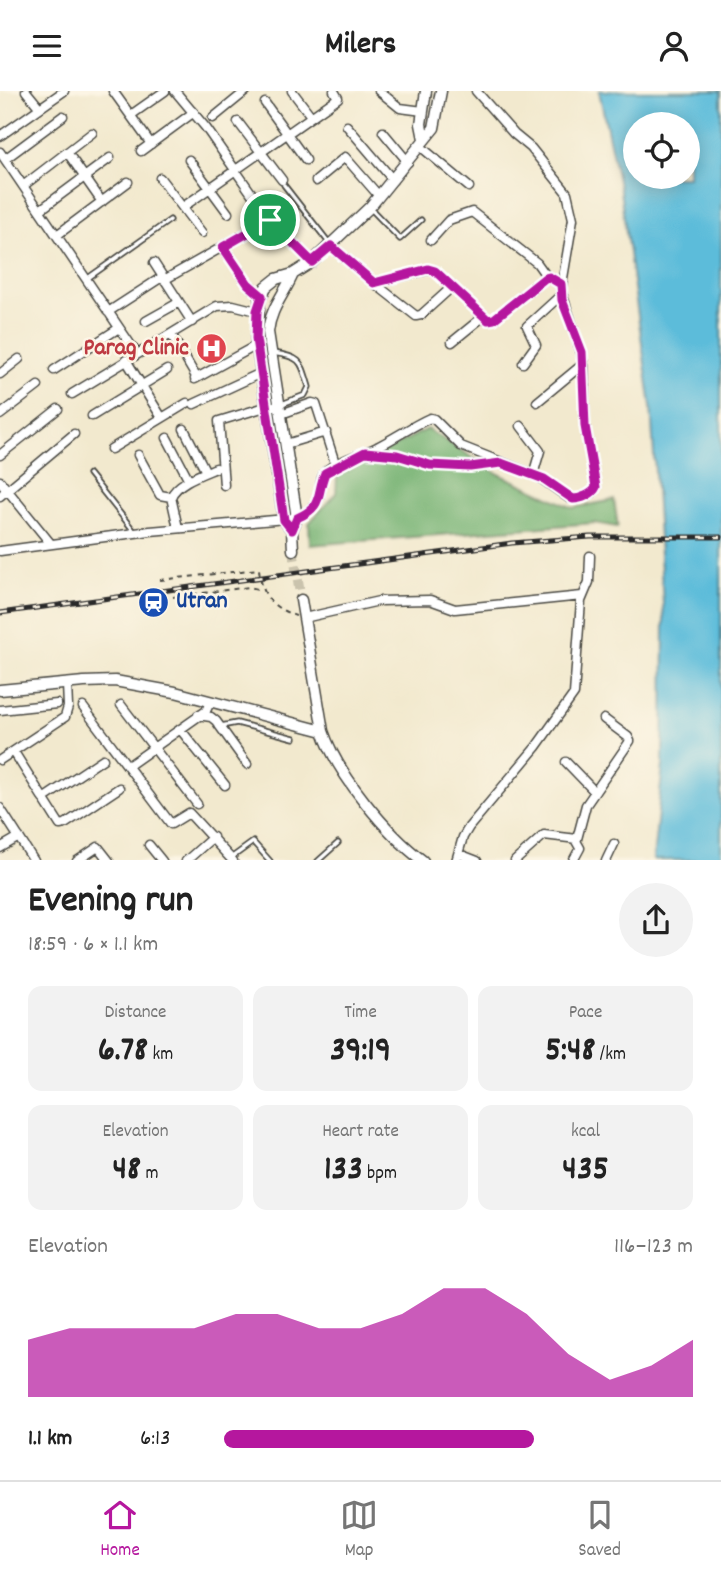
<!DOCTYPE html>
<meta charset="utf-8">
<style>
body{margin:0;font-family:Dekko,sans-serif;background:#f2f2f2;color:#222;height:100vh;display:flex;flex-direction:column;font-size:26px;white-space:nowrap}
*{box-sizing:border-box;margin:0}
p{font-size:23px;color:#767676}
.icon{flex:none;width:38px;height:38px;fill:none;stroke:currentColor;stroke-width:2;stroke-linecap:round;stroke-linejoin:round}
.map{position:relative;height:769px;overflow:hidden}
.drawer{display:flex;flex-direction:column;background:#fff;flex:1}
.drawer>*{flex:none}
.tools{position:absolute;left:623px;top:21px;display:grid;gap:14px}
.tools a{display:grid;place-items:center;width:77px;height:77px;border-radius:50%;background:#fff;box-shadow:0 4px 18px #0003;font-size:35px}
.pin{position:absolute;display:grid;place-items:center;width:60px;height:60px;color:#fff;margin:-30px;border:4px solid #fff;border-radius:50%;box-shadow:0 2px 7px #0007}
.round{display:grid;place-items:center;flex:none;width:74px;height:74px;border-radius:37px;background:#f2f2f2}
.head{display:flex;align-items:center;justify-content:space-between;height:119px;padding:0 28px}
h1{font-size:38px;font-weight:700;line-height:52px}
.metrics{display:grid;grid-template-columns:repeat(3,1fr);gap:10px;height:119px;padding:7px 28px}
.metrics div{display:grid;align-content:center;border-radius:14px;background:#f2f2f2;text-align:center}
.metrics b{font-size:35px;font-weight:700}
.metrics small{font-size:19px;font-weight:400}
.metrics p{font-size:19px}
.chart{height:196px;padding:14px 28px}
.chart p{display:flex;justify-content:space-between}
.chart svg{width:100%;height:126px;margin-top:7px;fill:#b5179e;opacity:.7}
ul{padding:0 28px;list-style:none;font-size:23px}
li{display:grid;grid-template-columns:112px 84px 1fr;align-items:center;height:52px}
li i{height:18px;border-radius:9px;background:#b5179e}
header{display:flex;justify-content:space-between;align-items:center;height:91px;padding:0 28px;background:#fff;font-size:32px;font-weight:700}
.tabs{display:flex;justify-content:space-around;align-items:center;height:98px;border-top:2px solid #e0e0e0;background:#fff;font-size:19px;color:#767676}
.tabs a{display:grid;justify-items:center;gap:4px}
.tabs .selected{color:#b5179e}
.map>svg:first-child{display:block}
</style>
<header><svg class="icon" aria-label="menu" viewBox="0 0 24 24"><path d="M4 6h16M4 12h16M4 18h16"/></svg>Milers<svg class="icon" aria-label="person" viewBox="0 0 24 24"><circle cx="12" cy="8" r="4"/><path d="M4 21q1-7 8-7t8 7"/></svg></header>
<div class="map">
<svg width="721" height="770" viewBox="0 0 721 770">
<rect width="100%" height="100%" fill="#fcf5e5"/>
<filter id="ink" filterUnits="userSpaceOnUse"><feTurbulence type="fractalNoise" baseFrequency=".0143" numOctaves="2"/><feDisplacementMap in="SourceGraphic" scale="14" xChannelSelector="R" yChannelSelector="G"/><feConvolveMatrix kernelMatrix="1 2 1 2 8 2 1 2 1" color-interpolation-filters="sRGB"/></filter>
<filter id="wash" filterUnits="userSpaceOnUse"><feTurbulence type="fractalNoise" baseFrequency=".00686" numOctaves="4" result="noise"/><feDisplacementMap in="SourceGraphic" scale="28" xChannelSelector="R" yChannelSelector="G"/><feGaussianBlur stdDeviation="1.57" result="paint"/><feColorMatrix in="noise" values="0 0 0 0 0 0 0 0 0 0 0 0 0 0 0 0 0 1.4 0 .05"/><feComposite in="paint" operator="in"/></filter>
<g filter="url(#wash)">
<rect width="100%" height="100%" fill="#f2e9ce"/>
<!-- forest -->
<path fill="#78b474" stroke="#527050" stroke-width="2" d="M427 338 499 383 573 417 614 409 618 436 594 432 310 454 309 432 336 402 337 385Z"/>
<!-- water -->
<path fill="#5cbcda" stroke="#447482" stroke-width="2" fill-rule="evenodd" d="M599 0H721V769H653L663 673 664 529 651 315 620 99ZM635 33H688V86H635Z"/>
</g>
<g filter="url(#ink)">
<g fill="none" stroke-linecap="round" stroke-linejoin="round">
<!-- tertiary-tunnel -->
<path stroke="#cac3ad" stroke-width="10" stroke-dasharray="10 5" stroke-linecap="butt" d="M293 459 301 509"/>
<defs>
<path id="service" d="M284 94 330 153
M371 118 400 148 421 129
M88 187 170 129
M273 262C302 266 301 270 309 296L305 304 282 313
M89 383 134 440
M221 635 237 632 294 647
M231 767 253 751 270 770
M318 770 338 752"/>
<path id="minor" d="M26 0 39 16
M113 0 151 53
M175 0 206 37 270 129 312 171
M292 0 311 25
M379 0 400 17 423 20
M265 12 306 69
M131 24 165 0
M213 27 246 0
M238 31 282 89
M347 35 393 89
M383 41 408 71
M0 45 64 0
M420 55 469 96
M141 60 194 21
M0 61 137 263
M67 61 102 111
M5 68 63 25
M189 69 228 122
M160 87 202 142
M316 90 345 66 379 105
M23 95 92 42
M183 116 338 7 334 0
M40 119 110 67
M57 144 128 91
M431 149 449 129 472 121 537 172 547 186
M331 155 374 192 428 179 435 180 488 229 494 228 545 187 549 186 561 193
M223 156 248 193 262 205
M154 172 192 231
M164 189 270 129
M374 192 416 225 421 224 452 196
M108 221 162 186
M146 230 178 212
M171 243 195 284
M452 251 484 225
M126 269 162 327
M523 272 536 254 527 235 561 204
M54 279 119 237
M0 283 19 268
M195 288 257 254
M72 303 217 215 233 214 257 220
M537 311 583 273
M194 313 261 282
M281 323 312 312 316 313 336 375
M0 324 38 295
M92 325 167 279
M521 335 540 360 533 384
M184 338 206 381
M167 347 189 389
M286 353 326 341
M111 358 187 312
M368 362 397 364 430 374 470 376 500 372
M0 364 58 318
M138 364 160 404 171 406
M0 390 51 453
M224 394 219 330 262 317 280 314
M0 405 74 343
M178 437 171 406C177 391 202 383 216 377
M0 460 150 440 297 427C332 411 313 392 327 379 341 368 362 364 377 356 395 347 412 335 430 327L434 328 461 355 539 386 569 407 578 408 592 402 596 396 585 335 584 275 581 261 561 199 573 128 567 102 531 57 514 43 476 0
M304 527 379 510 430 509 455 518 582 505
M121 614 197 713
M83 616 171 733 189 722 233 770
M0 619 57 613
M198 624 211 626 216 630 247 673
M180 638 225 694
M14 661 60 734 65 733 119 697
M0 669 65 626 68 616 67 593
M566 671 595 701
M128 675 206 620 210 611
M43 708 103 668
M0 717 34 770
M149 754 162 770
M0 757 19 746
M459 763 477 770
M77 770 98 756 109 770
M186 770 213 746
M456 770 463 746 469 736 536 656 574 603 581 510 589 491 590 465
M515 770 544 744 577 748 586 714 630 650 628 646 604 628
M573 770 580 757 576 750
M606 770 614 753"/>
<path id="tertiary" d="M424 48 421 33 426 0
M292 439 284 429 256 248 260 208 266 196 276 188 293 183 312 171 370 116 434 37 441 0
M293 459 292 439 297 427 268 241C270 218 284 204 293 183
M301 509 323 640C337 683 387 743 423 770
M0 599 84 591 115 590 175 601 323 640"/>
</defs>
<!-- service casing -->
<use href="#service" stroke="#494843" stroke-width="7"/>
<!-- minor casing -->
<use href="#minor" stroke="#494843" stroke-width="11"/>
<!-- tertiary casing -->
<use href="#tertiary" stroke="#494843" stroke-width="13"/>
<!-- path -->
<path stroke="#494843" stroke-width="2" stroke-dasharray="5 5" stroke-linecap="butt" d="M160 489 259 478C262 504 270 516 296 525
M173 506 249 496 262 499"/>
<!-- service -->
<use href="#service" stroke="#fff" stroke-width="3.5"/>
<!-- minor -->
<use href="#minor" stroke="#fff" stroke-width="8"/>
<!-- tertiary -->
<use href="#tertiary" stroke="#fff" stroke-width="10"/>
<defs>
<path id="rail" d="M0 522 512 452 590 446H721"/>
</defs>
<!-- rail casing -->
<use href="#rail" stroke="#2b2b2b" stroke-width="5"/>
<!-- rail -->
<use href="#rail" stroke="#fcf5e5" stroke-width="2.5" stroke-dasharray="8" stroke-linecap="butt"/>
</g>
</g>
<g fill="none" stroke-linecap="round" stroke-linejoin="round" filter="url(#ink)">
<defs>
<path id="route" d="M270 129 312 171 331 155 374 192 428 178 435 180 488 229 494 228 545 187 549 186 561 193 562 209 582 261 585 335 596 396C593 403 581 408 573 408L544 388 501 372 470 376 430 374 397 364 365 361 325 382C316 404 324 415 297 427L292 439 284 429 256 248 257 220 262 205 248 193 223 156Z"/>
</defs>
<!-- route casing -->
<use href="#route" stroke="#fff" stroke-width="14"/>
<!-- route -->
<use href="#route" stroke="#b5179e" stroke-width="9"/>
</g>
<!-- icons -->
<defs>
<symbol id="hospital-disc" viewBox="-11 -11 22 22"><circle r="9.5" fill="#e0444e" stroke="#fcf5e5"/><path d="M-5-5h3v3.5h4V-5h3V5h-3V1.5h-4V5h-3Z" fill="#fff"/></symbol>
<symbol id="station-disc" viewBox="-11 -11 22 22"><circle r="9.5" fill="#1a4fb4" stroke="#fcf5e5"/><path d="M-3-6H3Q5-6 5-4V2Q5 4 3 4L4.5 6H3L1.5 4h-3L-3 6H-4.5L-3 4Q-5 4-5 2V-4Q-5-6-3-6ZM-3.5-4v3h7v-3ZM-3.5 1v1.5H-2V1ZM2 1v1.5H3.5V1Z" fill="#fff"/></symbol>
</defs>
<g fill-rule="evenodd">
<use href="#hospital-disc" x="194" y="240" width="35" height="35"/>
<use href="#station-disc" x="136" y="494" width="35" height="35"/>
</g>
<g text-anchor="middle" dominant-baseline="central" stroke-width="5" stroke-linejoin="round" paint-order="stroke">
<!-- health labels -->
<g font-size="24" font-weight="bold" fill="#be3a42" stroke="#fcf5e5" text-anchor="end">
<text x="189" y="258">Parag Clinic</text>
</g>
<!-- transit labels -->
<g font-size="24" font-weight="bold" fill="#164399" stroke="#fcf5e5" text-anchor="start">
<text x="176" y="511">Utran</text>
</g>
</g>
</svg>
<div class="tools">
<a><svg class="icon" aria-label="locate" viewBox="0 0 24 24"><circle cx="12" cy="12" r="6"/><path d="M12 2v4M12 18v4M2 12h4M18 12h4"/></svg></a>
</div>
<div class="pin" style="left:270px;top:129px;background:#1e9e55"><svg class="icon" aria-label="arrive" viewBox="0 0 24 24"><path d="M6 21V4h12l-3 4 3 4H6"/></svg></div>
</div>
<section class="drawer">
<div class="head"><div><h1>Evening run</h1><p>18:59 · 6 × 1.1 km</p></div><a class="round"><svg class="icon" aria-label="share" viewBox="0 0 24 24"><path d="M12 15V3M7 8l5-5 5 5M5 13v7h14v-7"/></svg></a></div>
<div class="metrics">
<div><p>Distance</p><b>6.78<small> km</small></b></div>
<div><p>Time</p><b>39:19</b></div>
<div><p>Pace</p><b>5:48<small> /km</small></b></div>
</div>
<div class="metrics">
<div><p>Elevation</p><b>48<small> m</small></b></div>
<div><p>Heart rate</p><b>133<small> bpm</small></b></div>
<div><p>kcal</p><b>435</b></div>
</div>
<div class="chart"><p><span>Elevation</span>116–123 m</p>
<svg viewBox="0 0 160 44" preserveAspectRatio="none"><path d="M0 44V24L10 20L20 20L30 20L40 20L50 15L60 15L70 20L80 20L90 15L100 6L110 6L120 15L130 29L140 38L150 33L160 24V44z"/></svg>
</div>
<ul>
<li><b>1.1 km</b>6:13<i style="width:66%"></i></li>
</ul>
</section>
<nav class="tabs">
<a class="selected"><svg class="icon" aria-label="home" viewBox="0 0 24 24"><path d="M3 11l9-7 9 7M6 9v11h12V9"/></svg>Home</a>
<a><svg class="icon" aria-label="map" viewBox="0 0 24 24"><path d="M3 6l6-2 6 2 6-2v14l-6 2-6-2-6 2zM9 4v14M15 6v14"/></svg>Map</a>
<a><svg class="icon" aria-label="saved" viewBox="0 0 24 24"><path d="M7 4h10v16l-5-4-5 4z"/></svg>Saved</a>
</nav>
